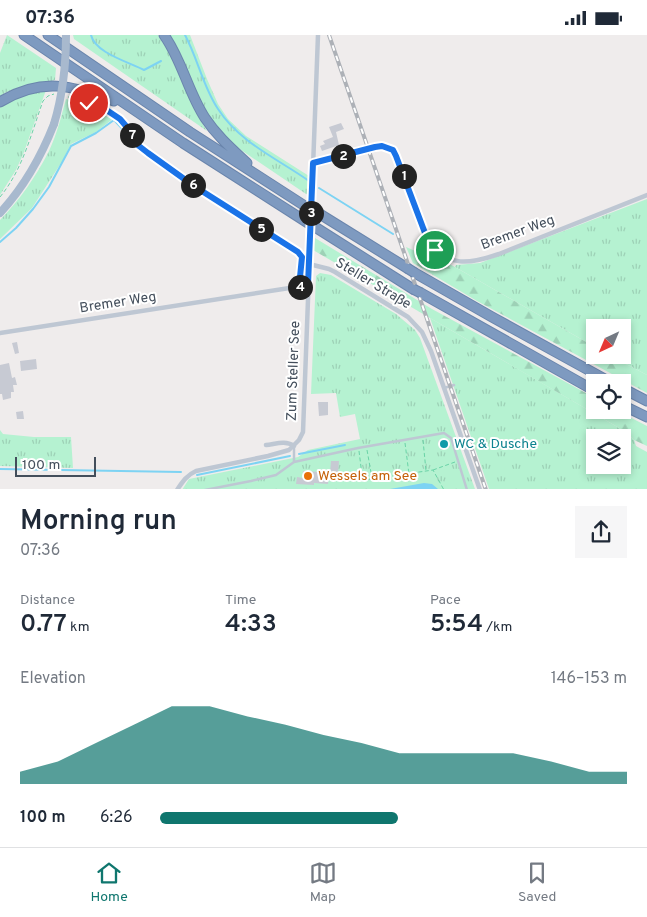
<!DOCTYPE html>
<meta charset="utf-8">
<style>
body{margin:0;font-family:Overpass,sans-serif;background:#f6f6f7;color:#1f2937;height:100vh;display:flex;flex-direction:column;font-size:19px;white-space:nowrap}
*{box-sizing:border-box;margin:0}
p{font-size:16px;color:#747a83}
.icon{flex:none;width:28px;height:28px;fill:none;stroke:currentColor;stroke-width:2;stroke-linecap:round;stroke-linejoin:round}
.map{position:relative;height:454px;overflow:hidden}
.side{display:flex;flex-direction:column;background:#fff;flex:1}
.side>*{flex:none}
.needle{width:32px;rotate:224deg}
.tools{position:absolute;left:586px;top:284px;display:grid;gap:10px}
.tools a{display:grid;place-items:center;width:45px;height:45px;border-radius:0px;background:#fff;box-shadow:0 2px 8px #0003;font-size:25px}
.scale{position:absolute;left:15px;bottom:12px;width:81px;box-sizing:border-box;padding-left:5px;border:2px solid #434e5b;border-top:0;font-size:14px;line-height:18px;white-space:nowrap;color:#434e5b;-webkit-text-stroke:4px #fff;paint-order:stroke}
.pin{position:absolute;display:grid;place-items:center;width:42px;height:42px;color:#fff;margin:-21px;border:2px solid #fff;border-radius:50%;box-shadow:0 1px 5px #0007}
.km{position:absolute;width:25px;height:25px;margin:-12px;border-radius:50%;background:#222;color:#fff;font-size:14px;line-height:25px;text-align:center}
.round{display:grid;place-items:center;flex:none;width:52px;height:52px;border-radius:0px;background:#f6f6f7}
.overview{display:flex;align-items:center;justify-content:space-between;height:85px;padding:0 20px}
h1{font-size:28px;font-weight:600;line-height:38px}
.metrics{display:grid;grid-template-columns:repeat(3,1fr);gap:8px;height:85px;padding:5px 20px}
.metrics div{display:grid;align-content:center}
.metrics b{font-size:25px;font-weight:600}
.metrics small{font-size:14px;font-weight:400}
.metrics p{font-size:14px}
.chart{height:140px;padding:10px 20px}
.chart p{display:flex;justify-content:space-between}
.chart svg{width:100%;height:90px;margin-top:5px;fill:#0f766e;opacity:.7}
ul{padding:0 20px;list-style:none;font-size:16px}
li{display:grid;grid-template-columns:80px 60px 1fr;align-items:center;height:38px}
li i{height:12px;border-radius:6px;background:#0f766e}
.status{display:flex;justify-content:space-between;align-items:center;height:35px;padding:0 25px;background:#fff;direction:ltr}
.status svg{height:14px;fill:currentColor}
.tab-bar{display:flex;justify-content:space-around;align-items:center;height:70px;border-top:1px solid #e0e1e3;background:#fff;font-size:14px;color:#747a83}
.tab-bar a{display:grid;justify-items:center;gap:2px}
.tab-bar .current{color:#0f766e}
.map>svg:first-child{display:block}
</style>
<div class="status"><b>07:36</b><svg viewBox="0 0 49 12"><path d="M0 12V9h3v3zM5 12V6h3v6zM10 12V3h3v9zM15 12V0h3v12zM26 1h20v11H26zM47 4h2v5h-2z"/></svg></div>
<div class="map">
<svg width="647" height="455" viewBox="0 0 647 455">
<defs>
<pattern id="grass-tufts" width="24" height="20" patternUnits="userSpaceOnUse" patternTransform="scale(1.25)"><rect width="24" height="20" fill="#b5f2d1"/><path d="M3 7l-1-3M5 7V3M7 7l1-3M15 17l-1-3M17 17v-4M19 17l1-3" fill="none" stroke="#9dd1b6"/></pattern>
<pattern id="forest-firs" width="22" height="20" patternUnits="userSpaceOnUse" patternTransform="scale(1.25)"><rect width="22" height="20" fill="#b5f2d1"/><path d="M5 1l3.5 6h-7zM16 11l3.5 6h-7z" fill="#9dd1b6"/></pattern>
</defs>
<rect width="100%" height="100%" fill="#efecec"/>
<!-- grass -->
<path fill="url(#grass-tufts)" fill-rule="evenodd" d="M7 0 56 33 55 45C37 50 16 50 0 61V18Z
M73 0H158L168 15 195 76 207 96 74 4Z
M168 0H190L207 44 218 69 228 84 246 101 309 141 310 149 309 161 241 115 220 98 205 77Z
M46 55 24 117 16 135 0 160V72C14 62 29 58 46 55Z
M66 64 100 74 114 83 96 97 71 109 63 125 32 173 0 204V185C19 166 37 140 49 116 57 99 61 82 66 64Z
M647 164V340L609 320H622V292H595V312L455 232 456 230 480 228Z
M320 238 331 240 396 279 415 295 420 303 475 454 182 455 189 444 298 422 308 415 360 404 355 379 340 382 336 358 311 359 316 241Z
M430 283 626 397 634 405 636 411 647 417V454H489ZM595 402H622V430H595Z
M0 395 3 399 34 402H71L73 433 0 431Z"/>
<!-- forest -->
<path fill="url(#forest-firs)" d="M315 203 432 274 595 363V375H616L647 391V411L634 405 626 397 313 215Z
M406 212 427 221 432 220 455 232 595 312V320H609L647 340V358L477 266 413 228Z"/>
<!-- water -->
<path fill="#7dd3f3" d="M424 448 432 449 438 454H390Z"/>
<g fill="none" stroke-linecap="round" stroke-linejoin="round">
<!-- stream -->
<path stroke="#7dd3f3" stroke-width="2" d="M91 0C95 18 129 27 144 35L161 26
M185 0C198 24 203 52 218 74 240 108 278 124 309 146
M319 153 393 199
M0 207 16 193 33 174 49 152 71 111 96 98 114 85 129 101
M299 419 345 410
M0 434 181 437
M197 440 290 421"/>
</g>
<!-- building -->
<path fill="#c7cad3" d="M341 88 344 94 336 97 339 110 322 116 320 111 325 109 323 106 333 102 329 92Z
M17 307 19 318 15 319 12 308Z
M36 324 37 334 21 336 20 326Z
M9 328 12 343 15 342 17 350H13L14 357H11V363L3 365 2 359H0V330Z
M318 367H328V380L319 381Z
M23 376 24 384H17L16 377Z
M445 403 447 404 450 412 441 415 438 406Z
M331 426H339L338 439 330 438Z
M303 436 321 437V436L329 437 328 449 314 448V450L296 449 297 442 303 443Z"/>
<g fill="none" stroke-linecap="round" stroke-linejoin="round">
<defs>
<path id="motorway" d="M24 0 183 108 308 188
M48 0 190 97 308 173
M164 0C182 25 188 57 205 83 217 101 232 114 247 128
M0 67C41 42 72 50 114 66
M315 176 407 233
M315 192 413 254
M415 238 492 282 612 348
M421 258 595 356
M622 353 647 366
M622 370 647 382"/>
</defs>
<!-- motorway casing -->
<use href="#motorway" stroke="#6a85ac" stroke-width="11"/>
<!-- path -->
<path stroke="#6ad3a7" stroke-width="1" stroke-dasharray="4 2.5" stroke-linecap="butt" d="M68 62C88 66 111 73 125 90 134 101 136 110 149 119 196 155 248 185 298 217L302 222 300 245
M0 162C23 134 31 99 43 66L48 61 54 59
M423 405 426 436
M405 408 409 439
M367 415 372 443
M359 416 362 440 364 445 433 435 444 455
M433 435 455 427"/>
<!-- service -->
<path stroke="#bec7d3" stroke-width="2.5" d="M444 353 454 350
M294 427 358 413 444 398 451 403 467 455
M205 455 251 446 276 440 294 427V411"/>
<!-- minor -->
<path stroke="#bec7d3" stroke-width="4.5" d="M313 128 375 112 382 111 393 115 396 121 428 206C448 233 470 229 499 219L647 160
M309 229 329 234 335 237 408 282 422 297 431 316 480 455
M0 298 309 250
M266 410C276 409 285 405 294 411
M177 455C183 446 187 440 196 436L268 421 289 415 299 405 303 397 318 0"/>
<!-- primary -->
<path stroke="#a8b9ce" stroke-width="8" d="M0 178C24 152 41 122 54 89"/>
<!-- motorway -->
<use href="#motorway" stroke="#7e9ac0" stroke-width="9"/>
<defs>
<path id="rail" d="M329 0 486 455"/>
</defs>
<!-- rail casing -->
<use href="#rail" stroke="#adb1b7" stroke-width="4"/>
<!-- rail -->
<use href="#rail" stroke="#fff" stroke-width="2" stroke-dasharray="5.5" stroke-linecap="butt"/>
<defs>
<path id="motorway-bridge" d="M308 173 315 176
M308 188 315 192
M407 233 415 238
M413 254 421 258"/>
</defs>
<!-- motorway-bridge casing -->
<use href="#motorway-bridge" stroke="#6a85ac" stroke-width="11" stroke-linecap="butt"/>
<!-- primary-bridge -->
<path stroke="#a8b9ce" stroke-width="8" d="M54 89C63 59 66 32 66 0"/>
<!-- motorway-bridge -->
<use href="#motorway-bridge" stroke="#7e9ac0" stroke-width="9"/>
</g>
<g fill="none" stroke-linecap="round" stroke-linejoin="round">
<defs>
<path id="route" d="M89 68 102 72 120 84 126 91 139 111 148 118 194 151 298 217 302 222 299 252 308 250 313 128 375 112 382 111 393 115 396 121 428 206 435 215"/>
</defs>
<!-- route casing -->
<use href="#route" stroke="#fff" stroke-width="10"/>
<!-- route -->
<use href="#route" stroke="#1a73e8" stroke-width="6"/>
</g>
<!-- markers -->
<circle fill="#0f9aa8" stroke="#fff" stroke-width="2" cx="444" cy="409" r="5"/>
<circle fill="#e8710a" stroke="#fff" stroke-width="2" cx="308" cy="441" r="5"/>
<g text-anchor="middle" dominant-baseline="central" stroke-width="4" stroke-linejoin="round" paint-order="stroke">
<!-- street labels -->
<g font-size="14" fill="#434e5b" stroke="#fff">
<text transform="translate(518 198) rotate(-20)">Bremer Weg</text>
<text transform="translate(373 249) rotate(31)">Steller Straße</text>
<text transform="translate(118 268) rotate(-9)">Bremer Weg</text>
<text transform="translate(294 336) rotate(-88)">Zum Steller See</text>
</g>
<!-- culture labels -->
<g font-size="14" fill="#0d838f" stroke="#fff" text-anchor="start">
<text x="454" y="409">WC &amp; Dusche</text>
</g>
<!-- food labels -->
<g font-size="14" fill="#c56008" stroke="#fff" text-anchor="start">
<text x="318" y="441">Wessels am See</text>
</g>
</g>
</svg>
<div class="tools">
<a><svg class="needle" viewBox="-14 -14 28 28"><path d="M0-13l5 13h-10z" fill="#e53935"/><path d="M0 13l5-13h-10z" fill="#747a83"/></svg></a>
<a><svg class="icon" aria-label="locate" viewBox="0 0 24 24"><circle cx="12" cy="12" r="6"/><path d="M12 2v4M12 18v4M2 12h4M18 12h4"/></svg></a>
<a><svg class="icon" aria-label="layers" viewBox="0 0 24 24"><path d="M12 4l9 5-9 5-9-5zM3 14l9 5 9-5"/></svg></a>
</div>
<div class="scale">100 m</div>
<div class="pin" style="left:435px;top:215px;background:#1e9e55"><svg class="icon" aria-label="arrive" viewBox="0 0 24 24"><path d="M6 21V4h12l-3 4 3 4H6"/></svg></div>
<div class="pin" style="left:89px;top:68px;background:#d93025"><svg class="icon" aria-label="check" viewBox="0 0 24 24"><path d="M5 12l5 5 9-10"/></svg></div>
<b class="km" style="left:404px;top:141px">1</b>
<b class="km" style="left:343px;top:121px">2</b>
<b class="km" style="left:311px;top:178px">3</b>
<b class="km" style="left:300px;top:252px">4</b>
<b class="km" style="left:261px;top:194px">5</b>
<b class="km" style="left:193px;top:150px">6</b>
<b class="km" style="left:132px;top:100px">7</b>
</div>
<section class="side">
<div class="overview"><div><h1>Morning run</h1><p>07:36</p></div><a class="round"><svg class="icon" aria-label="share" viewBox="0 0 24 24"><path d="M12 15V3M7 8l5-5 5 5M5 13v7h14v-7"/></svg></a></div>
<div class="metrics">
<div><p>Distance</p><b>0.77<small> km</small></b></div>
<div><p>Time</p><b>4:33</b></div>
<div><p>Pace</p><b>5:54<small> /km</small></b></div>
</div>
<div class="chart"><p><span>Elevation</span>146–153 m</p>
<svg viewBox="0 0 160 44" preserveAspectRatio="none"><path d="M0 44V38L10 33L20 24L30 15L40 6L50 6L60 11L70 15L80 20L90 24L100 29L110 29L120 29L130 29L140 33L150 38L160 38V44z"/></svg>
</div>
<ul>
<li><b>100 m</b>6:26<i style="width:51%"></i></li>
</ul>
</section>
<nav class="tab-bar">
<a class="current"><svg class="icon" aria-label="home" viewBox="0 0 24 24"><path d="M3 11l9-7 9 7M6 9v11h12V9"/></svg>Home</a>
<a><svg class="icon" aria-label="map" viewBox="0 0 24 24"><path d="M3 6l6-2 6 2 6-2v14l-6 2-6-2-6 2zM9 4v14M15 6v14"/></svg>Map</a>
<a><svg class="icon" aria-label="saved" viewBox="0 0 24 24"><path d="M7 4h10v16l-5-4-5 4z"/></svg>Saved</a>
</nav>
